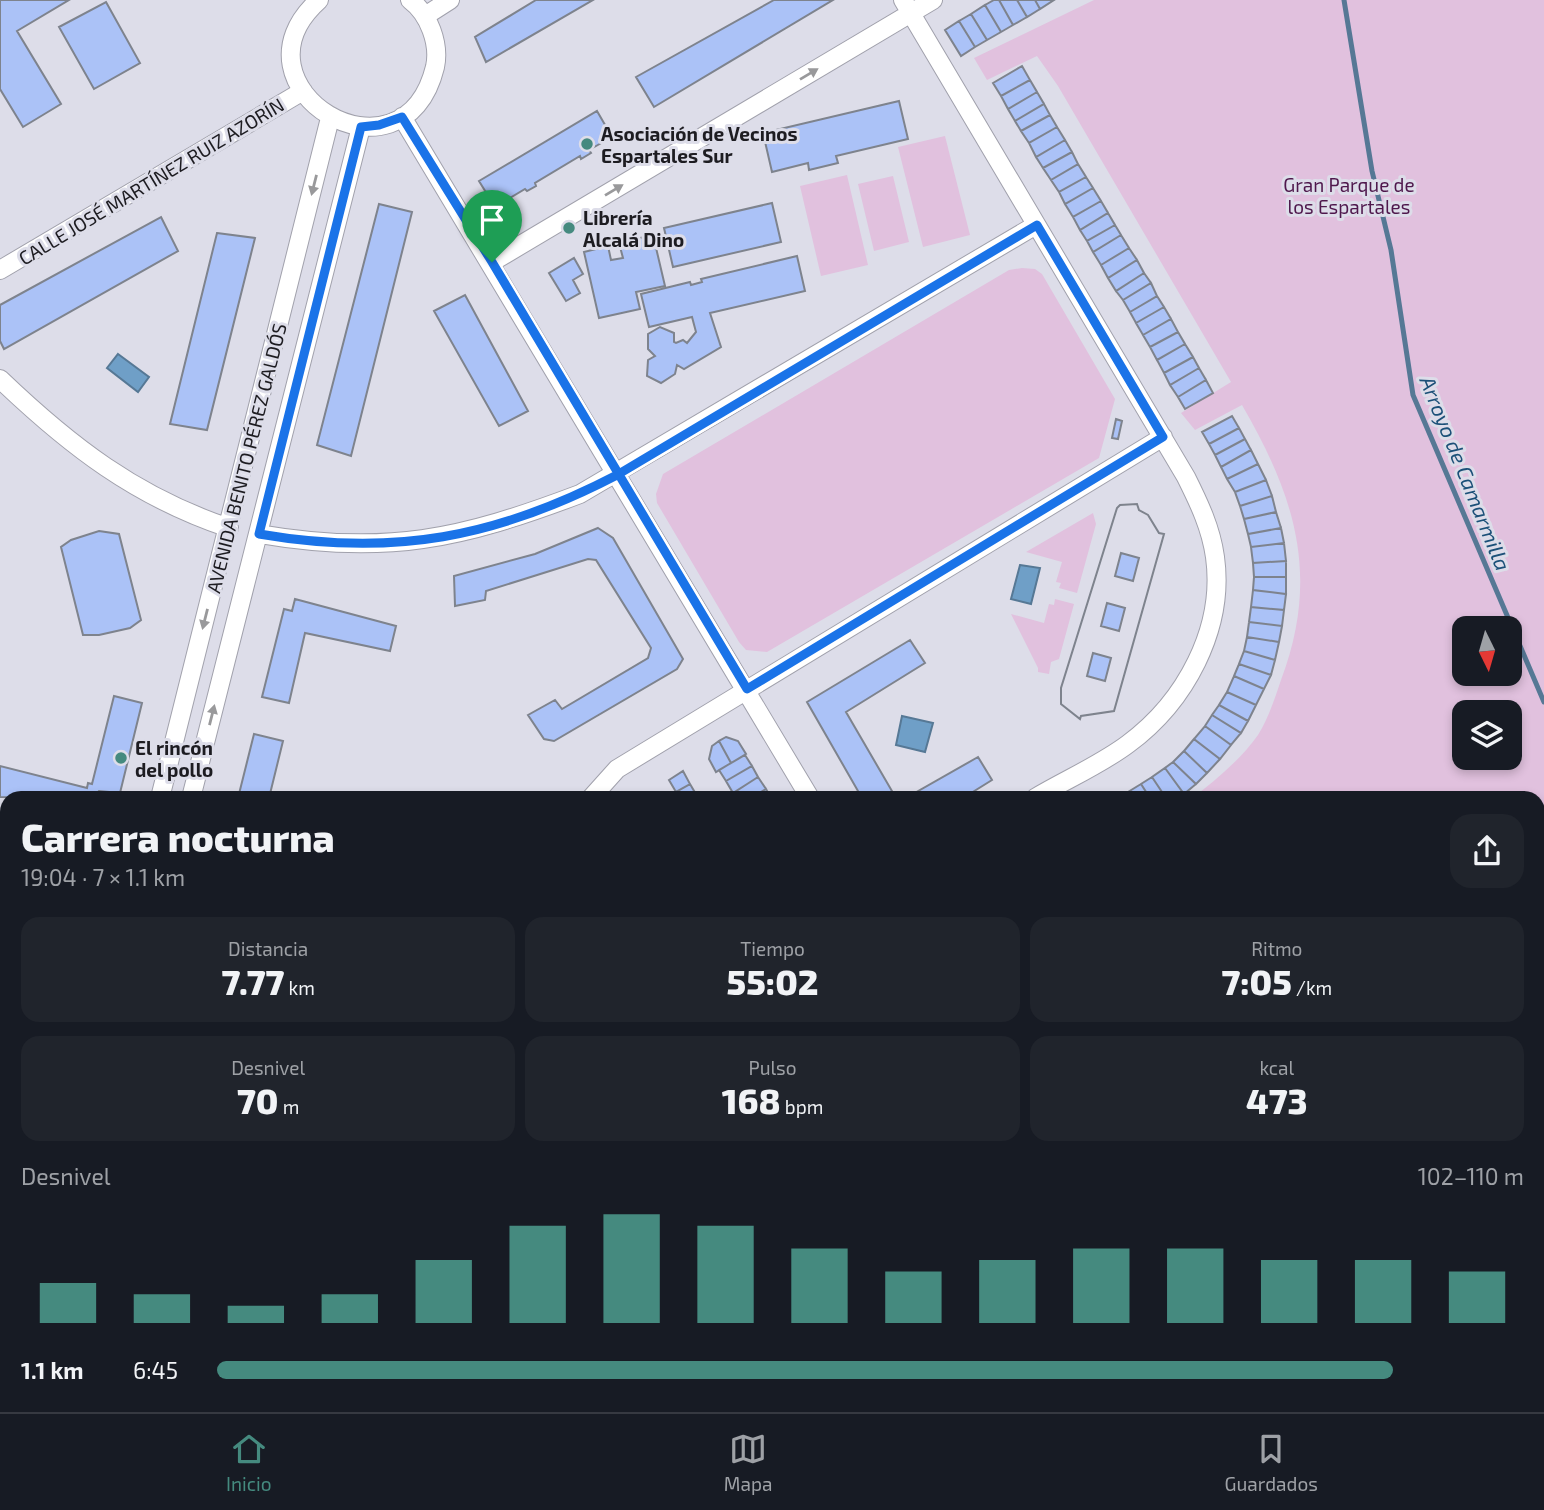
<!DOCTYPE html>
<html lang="es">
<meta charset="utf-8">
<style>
body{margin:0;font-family:"Exo 2",sans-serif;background:#20242c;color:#f1f3f6;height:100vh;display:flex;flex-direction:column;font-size:26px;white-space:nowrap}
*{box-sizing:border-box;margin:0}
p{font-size:23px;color:#9ea1a6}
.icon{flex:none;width:38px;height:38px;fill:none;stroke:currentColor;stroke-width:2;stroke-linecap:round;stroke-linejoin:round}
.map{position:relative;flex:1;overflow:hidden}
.side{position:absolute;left:0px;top:791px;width:1545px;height:621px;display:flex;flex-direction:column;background:#171b24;border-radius:21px 21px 0 0;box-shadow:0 4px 10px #0003}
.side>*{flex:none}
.needle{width:46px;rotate:175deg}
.fabs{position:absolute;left:1452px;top:616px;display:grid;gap:14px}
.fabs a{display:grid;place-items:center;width:70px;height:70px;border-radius:14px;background:#171b24;box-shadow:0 4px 10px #0003;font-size:35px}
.pin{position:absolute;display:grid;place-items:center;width:60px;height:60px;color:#fff;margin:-72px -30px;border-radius:50% 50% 50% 0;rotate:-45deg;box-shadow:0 0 7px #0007}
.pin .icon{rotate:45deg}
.round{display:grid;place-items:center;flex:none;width:74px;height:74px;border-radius:21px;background:#20242c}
.headline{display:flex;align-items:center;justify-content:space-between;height:119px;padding:0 21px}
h1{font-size:38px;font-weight:800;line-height:52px}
.stats{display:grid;grid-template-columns:repeat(3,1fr);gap:10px;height:119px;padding:7px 21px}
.stats div{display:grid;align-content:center;border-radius:18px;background:#20242c;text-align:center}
.stats b{font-size:35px;font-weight:800}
.stats small{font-size:19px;font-weight:400}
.stats p{font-size:19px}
.chart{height:196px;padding:14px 21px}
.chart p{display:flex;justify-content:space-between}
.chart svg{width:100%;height:126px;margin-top:7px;stroke:#458a7f;stroke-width:6}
ul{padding:0 21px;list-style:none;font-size:23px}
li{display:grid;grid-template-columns:112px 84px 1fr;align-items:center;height:52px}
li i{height:18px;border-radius:9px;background:#458a7f}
.menu{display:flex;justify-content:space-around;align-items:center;height:98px;border-top:2px solid #363941;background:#171b24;font-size:19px;color:#9ea1a6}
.menu a{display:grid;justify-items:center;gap:4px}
.menu .active{color:#458a7f}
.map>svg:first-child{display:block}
</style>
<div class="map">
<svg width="1544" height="1412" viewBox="0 0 1544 1412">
<rect width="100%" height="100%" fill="#dddde9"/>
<!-- green -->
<path fill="#e1c1de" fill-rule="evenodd" d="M1094 0H1544V1311L1538 1310V798H1192C1215 781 1242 758 1258 735 1268 719 1275 698 1281 680 1320 577 1296 498 1242 405L1195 430 1181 413 1231 382 1058 86 1037 56 987 80 974 58ZM1465 628H1510V674H1465ZM1465 712H1510V758H1465Z
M945 136 970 235 923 247 898 147Z
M847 175 868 265 821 276 800 186Z
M893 176 909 242 874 251 858 184Z
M1022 268 1035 269 1042 274 1115 399 1099 458 767 652 746 650 739 642 657 503 656 494 663 474 1009 270Z
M1093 513 1096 524 1077 593 1059 588 1061 583 1056 582 1062 562 1026 552Z
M1055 599 1074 604 1059 659 1051 662 1049 674 1038 672V668L1011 614 1044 623 1049 604 1054 605Z
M78 1405H207L205 1412H77Z
M805 1405H935L934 1412H804Z"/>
<!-- water -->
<path fill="#6f9fc7" stroke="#567895" stroke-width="2" d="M118 354 149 377 138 392 107 368Z
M1020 565 1040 568 1031 604 1011 599Z
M902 716 933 723 925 752 896 745Z"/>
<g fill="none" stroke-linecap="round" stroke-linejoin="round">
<!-- stream -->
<path stroke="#567895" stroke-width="5" d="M1344 0 1372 171 1391 250 1413 395 1544 702"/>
</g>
<!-- building -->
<path fill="#abc2f7" stroke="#7e838d" stroke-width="2" fill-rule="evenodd" d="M0 0H69L17 31 61 104 23 127 0 89Z
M536 0H593L486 62 475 37Z
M774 0H833L654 107 636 77Z
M994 0H999L1013 25 1001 32 985 5Z
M999 0H1017L1027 17 1013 25Z
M1017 0H1035L1040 9 1027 17Z
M1035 0H1054L1040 9Z
M106 2 140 63 94 89 59 27Z
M985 5 1001 32 987 40 971 14Z
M971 14 987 40 975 47 959 21Z
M959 21 975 47 961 56 945 30Z
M1022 66 1030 80 1001 96 993 83Z
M1030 80 1037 92 1008 109 1001 96Z
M1037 92 1044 104 1015 121 1008 109Z
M899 101 908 139 836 156 838 163 809 170 808 163 772 172 763 133Z
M1044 104 1050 115 1021 131 1015 121Z
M597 111 612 137 589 150 591 153 581 159 580 156 535 183 536 186 527 191 525 189 495 207 479 181Z
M1050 115 1057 127 1029 143 1021 131Z
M1057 127 1065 140 1036 157 1029 143Z
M1065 140 1072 152 1043 168 1036 157Z
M1072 152 1078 164 1051 180 1043 168Z
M1078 164 1086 177 1059 192 1051 180Z
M1086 177 1093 188 1065 204 1059 192Z
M1093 188 1101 201 1073 217 1065 204Z
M1101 201 1108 213 1080 230 1073 217Z
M772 203 781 242 673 267 664 228Z
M379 204 412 212 351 456 317 445Z
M1108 213 1115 225 1087 241 1080 230Z
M161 217 178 251 4 349 0 341V305Z
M1115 225 1121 235 1093 252 1087 241Z
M217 233 255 238 207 430 170 424Z
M653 235 665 286 636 292 640 309 599 318 584 252 608 246 611 260 623 258 619 243Z
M1121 235 1129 248 1101 265 1093 252Z
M1129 248 1137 260 1108 278 1101 265Z
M797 256 805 291 710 313 721 347 684 369 677 365 675 374 661 383 647 376 648 360 655 356 648 349V334L660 327 674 333V342L676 343 683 340 687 343 696 332 692 317 649 327 641 294 690 282 691 285 702 282 701 279Z
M574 258 583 274 573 280 580 293 566 301 549 273Z
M1137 260 1144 273 1116 291 1108 278Z
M1144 273 1151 283 1123 300 1116 291Z
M1151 283 1157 296 1130 312 1123 300Z
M465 295 528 411 499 426 434 311Z
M1157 296 1164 307 1136 323 1130 312Z
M1164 307 1171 319 1143 335 1136 323Z
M1171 319 1178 332 1150 347 1143 335Z
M1178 332 1185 344 1157 360 1150 347Z
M1185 344 1193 357 1164 373 1157 360Z
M1193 357 1199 368 1170 385 1164 373Z
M1199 368 1206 380 1178 397 1170 385Z
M1206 380 1213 393 1185 409 1178 397Z
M1232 416 1239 428 1209 444 1202 432Z
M1116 419 1122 421 1118 439 1112 438Z
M1239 428 1245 439 1215 455 1209 444Z
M1245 439 1251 450 1221 467 1215 455Z
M1251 450 1258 464 1227 479 1221 467Z
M1258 464 1266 480 1235 492 1227 479Z
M1266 480 1272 496 1240 506 1235 492Z
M1272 496 1276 512 1244 519 1240 506Z
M1137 504 1139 510 1148 515 1159 533 1164 534 1114 711 1081 716 1080 719 1061 704V688L1117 508 1120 505ZM1121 553 1139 558 1133 581 1115 576ZM1107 603 1125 608 1119 631 1101 626ZM1093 653 1111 658 1105 681 1087 676Z
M1137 504 1139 510 1148 515 1159 533 1164 534 1114 711 1081 716 1080 719 1061 704V688L1117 508 1120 505Z
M1276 512 1281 528 1248 534 1244 519Z
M598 528 613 538 683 659 677 669 554 741 544 739 528 715 555 700 562 709 648 658 651 648 596 560 588 559 486 591 485 600 455 606 454 576 535 554Z
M1281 528 1284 543 1251 547 1248 534Z
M99 531 119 534 141 620 130 628 99 635H83L61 547 71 540Z
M1284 543 1286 561 1253 563 1251 547Z
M1286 561V577H1254L1253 563Z
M1254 577H1286V594L1253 590Z
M1253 590 1286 594 1284 610 1251 607Z
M295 599 396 626 390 651 305 633 289 703 262 697 284 609 292 611Z
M1251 607 1284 610 1282 626 1249 622Z
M1249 622 1282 626 1279 642 1247 637Z
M1247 637 1279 642 1275 660 1244 651Z
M910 640 925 663 846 712 896 798H862L807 702Z
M1244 651 1275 660 1271 675 1239 664Z
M1239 664 1271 675 1264 689 1234 676Z
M1234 676 1264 689 1256 705 1227 692Z
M1227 692 1256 705 1248 721 1219 705Z
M114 696 142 703 120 793 99 791 92 798 0 797V766L87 788 88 783 92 784Z
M1219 705 1248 721 1241 733 1212 715Z
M1212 715 1241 733 1231 745 1205 726Z
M1205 726 1231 745 1220 759 1194 739Z
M254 734 283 741 269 798H238Z
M726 737 738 741 746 754 731 763 719 741Z
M1194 739 1220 759 1207 773 1184 751Z
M719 741 731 763 716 772 709 759 712 746Z
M1184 751 1207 773 1196 784 1173 762Z
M745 755 752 766 726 781 719 770Z
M978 757 992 780 963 798H906Z
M1173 762 1196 784 1184 794 1165 768Z
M752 766 758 777 733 793 726 781Z
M1165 768 1184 794 1178 798H1166L1152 777Z
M683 771 690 784 676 792 669 780Z
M758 777 766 789 751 798H736L733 793Z
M1152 777 1166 798H1150L1141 784Z
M690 784 697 796 679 798 676 792Z
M1141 784 1150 798H1132L1128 792Z
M766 789 771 798H751Z
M0 876 5 877 3 883 7 884V923L6 917 1 916 0 919Z
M0 998 7 1000 6 1040 0 1038Z
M264 1405H284L286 1406 284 1412H262Z
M477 1405H702L701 1412H505Z"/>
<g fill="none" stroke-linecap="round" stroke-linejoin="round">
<defs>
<path id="minor" d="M319 0C222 87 403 197 435 67 440 44 429 14 410 0
M903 0 1186 477C1199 503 1211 528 1215 557 1225 629 1185 702 1128 744 1100 765 1065 780 1035 798
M425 16 450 0
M402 117 810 798
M492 262 933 0
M0 270 303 91
M0 379C70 446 136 497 229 528
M259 534C386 556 461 539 580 494L1036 225
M160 798 330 118
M191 798 361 127
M591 798 617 769 1163 437
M0 836 7 838
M0 1077H7
M0 1109 7 1112
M0 1309 7 1311
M1538 1333H1544
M1538 1355 1544 1356
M379 1405 406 1412
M1080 1405 1084 1412
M15 1412 17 1405
M36 1412 37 1405
M232 1412 233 1405"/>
</defs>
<!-- minor casing -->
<use href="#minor" stroke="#a1a1ac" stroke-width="20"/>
<!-- minor -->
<use href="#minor" stroke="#fff" stroke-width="18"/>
</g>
<!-- one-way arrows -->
<defs><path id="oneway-solid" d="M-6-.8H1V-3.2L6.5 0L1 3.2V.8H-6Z" transform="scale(1.75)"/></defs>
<g fill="#99999b">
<use href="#oneway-solid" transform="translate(809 74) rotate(-31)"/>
<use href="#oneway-solid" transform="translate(314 185) rotate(104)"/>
<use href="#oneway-solid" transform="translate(614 190) rotate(-31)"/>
<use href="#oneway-solid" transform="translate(205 619) rotate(104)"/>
<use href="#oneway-solid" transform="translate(212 715) rotate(-76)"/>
</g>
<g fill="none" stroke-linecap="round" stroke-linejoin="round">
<defs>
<path id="route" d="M492 262 402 117 379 125 361 127 259 534C393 557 496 538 617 475L1037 225 1163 437 747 689 492 262"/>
</defs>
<!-- route casing -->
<use href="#route" stroke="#fff" stroke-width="14"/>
<!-- route -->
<use href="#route" stroke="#1a73e8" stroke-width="9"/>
</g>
<!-- markers -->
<g fill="#458a7f" stroke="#dddde9" stroke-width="2.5">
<circle cx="587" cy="144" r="7"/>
<circle cx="569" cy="228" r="7"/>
<circle cx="121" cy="758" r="7"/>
</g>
<g text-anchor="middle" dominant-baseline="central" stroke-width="6" stroke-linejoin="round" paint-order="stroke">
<!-- poi labels -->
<g font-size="19" font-weight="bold" fill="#1d1c21" stroke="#dddde9" text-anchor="start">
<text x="601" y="133">Asociación de Vecinos<tspan x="601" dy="22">Espartales Sur</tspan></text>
<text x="583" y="217">Librería<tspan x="583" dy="22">Alcalá Dino</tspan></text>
<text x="135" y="747">El rincón<tspan x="135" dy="22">del pollo</tspan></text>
</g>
<!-- street labels -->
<g font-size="19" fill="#1d1c21" stroke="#dddde9">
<text transform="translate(151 181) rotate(-31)">CALLE JOSÉ MARTÍNEZ RUIZ AZORÍN</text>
<text transform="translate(246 458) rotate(-76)">AVENIDA BENITO PÉREZ GALDÓS</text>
</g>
<!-- park labels -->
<g font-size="19" fill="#4f184d" stroke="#dddde9">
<text x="1349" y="184">Gran Parque de<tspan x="1349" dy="22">los Espartales</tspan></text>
</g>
<!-- water labels -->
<g font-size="21" font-style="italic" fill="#1b5078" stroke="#dddde9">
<text transform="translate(1466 473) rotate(68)">Arroyo de Camarmilla</text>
</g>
</g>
</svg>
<div class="fabs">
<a><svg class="needle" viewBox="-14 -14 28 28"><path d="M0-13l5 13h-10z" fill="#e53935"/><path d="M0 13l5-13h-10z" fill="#9ea1a6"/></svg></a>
<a><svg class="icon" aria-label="layers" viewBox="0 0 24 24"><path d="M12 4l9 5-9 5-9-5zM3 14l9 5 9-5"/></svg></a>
</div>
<div class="pin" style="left:492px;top:262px;background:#1e9e55"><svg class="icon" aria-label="arrive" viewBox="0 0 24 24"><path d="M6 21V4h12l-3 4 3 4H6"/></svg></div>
<section class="side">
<div class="headline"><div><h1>Carrera nocturna</h1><p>19:04 · 7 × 1.1 km</p></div><a class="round"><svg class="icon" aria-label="share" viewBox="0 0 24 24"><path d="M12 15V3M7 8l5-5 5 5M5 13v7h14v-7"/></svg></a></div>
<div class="stats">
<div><p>Distancia</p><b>7.77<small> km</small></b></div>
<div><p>Tiempo</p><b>55:02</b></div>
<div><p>Ritmo</p><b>7:05<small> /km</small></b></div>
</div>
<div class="stats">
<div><p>Desnivel</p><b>70<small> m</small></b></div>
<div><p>Pulso</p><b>168<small> bpm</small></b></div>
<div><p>kcal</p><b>473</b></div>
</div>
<div class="chart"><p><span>Desnivel</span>102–110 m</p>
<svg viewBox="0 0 160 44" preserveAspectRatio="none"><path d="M5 44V30M15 44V34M25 44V38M35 44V34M45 44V22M55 44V10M65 44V6M75 44V10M85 44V18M95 44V26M105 44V22M115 44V18M125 44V18M135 44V22M145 44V22M155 44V26"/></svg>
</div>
<ul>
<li><b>1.1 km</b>6:45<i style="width:90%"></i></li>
</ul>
</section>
</div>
<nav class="menu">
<a class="active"><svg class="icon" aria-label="home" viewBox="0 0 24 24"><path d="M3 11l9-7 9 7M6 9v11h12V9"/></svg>Inicio</a>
<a><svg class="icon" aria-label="map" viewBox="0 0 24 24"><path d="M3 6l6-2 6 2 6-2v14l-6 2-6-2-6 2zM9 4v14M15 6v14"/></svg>Mapa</a>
<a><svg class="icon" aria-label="saved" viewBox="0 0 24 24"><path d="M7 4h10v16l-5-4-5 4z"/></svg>Guardados</a>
</nav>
